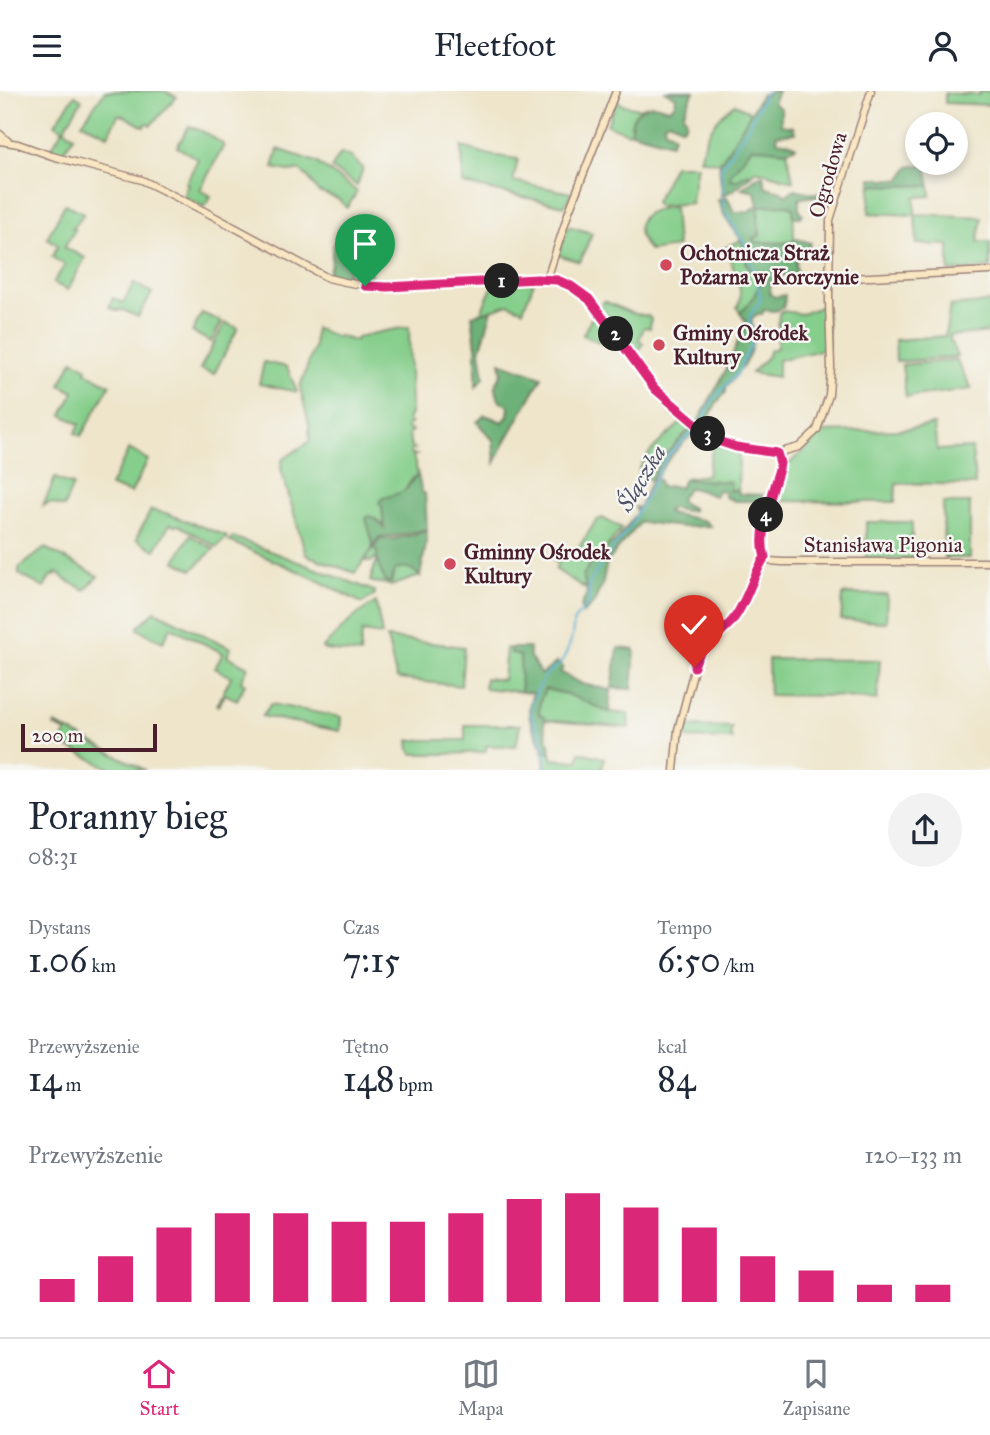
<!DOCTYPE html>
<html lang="pl">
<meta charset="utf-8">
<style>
body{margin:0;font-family:"IM FELL Great Primer",serif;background:#f2f2f3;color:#1f2937;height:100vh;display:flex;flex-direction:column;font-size:26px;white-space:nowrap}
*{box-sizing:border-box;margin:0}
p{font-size:23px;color:#747a83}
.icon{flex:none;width:38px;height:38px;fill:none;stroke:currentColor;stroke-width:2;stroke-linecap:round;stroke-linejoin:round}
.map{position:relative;height:679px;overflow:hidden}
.details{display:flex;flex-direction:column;background:#fff;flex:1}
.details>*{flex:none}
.controls{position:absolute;left:905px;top:21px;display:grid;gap:14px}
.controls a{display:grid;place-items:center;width:63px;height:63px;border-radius:50%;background:#fff;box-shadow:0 4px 10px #0003;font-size:35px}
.scale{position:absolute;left:21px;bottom:18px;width:136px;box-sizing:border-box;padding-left:7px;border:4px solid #4a1f2b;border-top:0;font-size:19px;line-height:24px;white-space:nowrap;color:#4a1f2b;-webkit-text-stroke:5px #f6f6f2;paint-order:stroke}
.pin{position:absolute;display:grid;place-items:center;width:60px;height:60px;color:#fff;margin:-72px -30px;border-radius:50% 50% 50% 0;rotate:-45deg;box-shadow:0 0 7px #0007}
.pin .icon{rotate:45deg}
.km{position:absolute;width:35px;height:35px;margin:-18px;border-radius:50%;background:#222;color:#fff;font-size:19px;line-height:35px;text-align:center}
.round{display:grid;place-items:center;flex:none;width:74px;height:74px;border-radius:37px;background:#f2f2f3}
.head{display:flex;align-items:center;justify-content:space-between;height:119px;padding:0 28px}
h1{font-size:38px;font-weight:600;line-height:52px}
.metrics{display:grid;grid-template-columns:repeat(3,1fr);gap:10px;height:119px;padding:7px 28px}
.metrics div{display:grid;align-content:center}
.metrics b{font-size:35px;font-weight:600}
.metrics small{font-size:19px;font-weight:400}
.metrics p{font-size:19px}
.chart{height:196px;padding:14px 28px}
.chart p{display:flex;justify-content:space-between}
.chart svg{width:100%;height:126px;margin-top:7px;stroke:#db2777;stroke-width:6}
header{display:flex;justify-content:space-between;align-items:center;height:91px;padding:0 28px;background:#fff;font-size:32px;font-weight:600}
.tabs{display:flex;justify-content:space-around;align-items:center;height:98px;border-top:2px solid #e0e1e3;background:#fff;font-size:19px;color:#747a83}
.tabs a{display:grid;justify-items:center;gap:4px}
.tabs .active{color:#db2777}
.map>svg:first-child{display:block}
</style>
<header><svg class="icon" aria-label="menu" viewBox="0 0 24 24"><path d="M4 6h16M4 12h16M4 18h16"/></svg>Fleetfoot<svg class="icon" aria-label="person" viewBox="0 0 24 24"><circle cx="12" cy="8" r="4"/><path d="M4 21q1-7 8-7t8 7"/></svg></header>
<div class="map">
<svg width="990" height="679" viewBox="0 0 990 679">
<rect width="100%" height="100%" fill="#f6f6f2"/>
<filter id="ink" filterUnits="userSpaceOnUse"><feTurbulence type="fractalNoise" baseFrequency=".0143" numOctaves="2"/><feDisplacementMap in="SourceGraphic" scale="14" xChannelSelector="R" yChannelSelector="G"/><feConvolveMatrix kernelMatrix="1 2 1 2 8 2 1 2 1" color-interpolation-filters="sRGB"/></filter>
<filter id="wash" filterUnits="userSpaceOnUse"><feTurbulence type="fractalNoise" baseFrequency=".00686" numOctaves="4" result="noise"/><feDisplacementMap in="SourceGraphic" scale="28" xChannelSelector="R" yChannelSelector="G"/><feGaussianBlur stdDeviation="1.57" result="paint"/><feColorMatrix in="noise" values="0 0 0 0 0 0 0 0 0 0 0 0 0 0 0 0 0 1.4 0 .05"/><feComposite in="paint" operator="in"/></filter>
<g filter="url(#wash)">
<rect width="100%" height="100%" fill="#eee5ca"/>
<!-- green -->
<path fill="#85ce8b" stroke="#68765b" stroke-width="2" d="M105 0H165L177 6 150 35 147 32 144 36 124 25 118 24 108 44 82 32Z
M980 0H990V14L945 12V2L979 4Z
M75 4 82 9 64 38 74 45 62 62 63 64 59 65 49 61 63 38 55 33Z
M617 8 621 13 642 18C633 25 630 29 631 41L628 42 607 34Z
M735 13 752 22 720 72 700 68C706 42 714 29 735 13Z
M189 35 208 43 224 54 200 99 211 105 204 116 183 105 188 93 186 92 198 68 177 56Z
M462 56 490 64 518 68 513 90 571 102 565 115 463 93Z
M752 56 787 60 793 90 755 79 750 85 748 83 736 89 730 88V84Z
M278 58 316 71 355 99 357 101 347 117 338 108 318 101 308 86 299 79 293 81 273 77Z
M341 62 351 66 363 77 357 95 331 77Z
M674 74H697L691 109 692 112 658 115 655 111Z
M871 94 930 95 931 105 915 106V123L982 126 978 151H990V176L949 181V154L917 153 915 124 869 122Z
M65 113 84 122 76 133 72 137 75 139 64 156 85 167 68 199 53 192 65 174 52 166 58 154 47 147Z
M779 113 789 114 793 117 794 149 784 152 755 151 752 147 760 145 758 129 759 115Z
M674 116 677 156 650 160C626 132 643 118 674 116Z
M568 135 592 142 580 171 558 164Z
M741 149 747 164 763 182C759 198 754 211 740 222L737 216C747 202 731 172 725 157Z
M534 191 523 219 509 213 480 223 493 194Z
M134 192 152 202 138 226 121 218 119 220 109 216 113 207 123 212Z
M604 210 631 222 648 225 651 228 650 237 644 236 639 249 643 252 639 259 633 260 629 255 600 216 601 213Z
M990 211V241L949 245 957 266 896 271 895 249 945 245 950 215Z
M822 215H826L828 253 823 256 822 259 778 269V286L751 282 768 265 769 260 777 257 779 222 784 220 802 223Z
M202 222 222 231 211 251 192 241Z
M595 223 621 259H618L583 244 593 224Z
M225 232 238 237 214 283 200 278Z
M409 236 411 324 408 325V331L411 332 407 335V337L412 340 409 342 411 357 415 358 410 361 411 363 416 364 413 365 418 384 413 387 404 400 379 412 382 415 384 437 375 427H366L373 452 372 458 355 482 306 464 281 378 282 369 310 350 309 333 300 296 314 256 315 237 337 246 339 245 355 250 358 246 385 240Z
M73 269 87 277 86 281 110 294 81 345 75 342 80 333 62 324 74 301 60 294Z
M956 269 972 298 906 306 902 274Z
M264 271 287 276 297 301 259 293Z
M684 329 692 336 661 368 650 389 638 383C645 360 667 345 684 329Z
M934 334 937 359 972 357 975 394 896 392 895 411 776 410 785 376 807 357 821 341 897 339Z
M714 353 739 363 738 398 730 400V391L684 388 685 387 707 384C710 373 710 364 714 353Z
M129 358 148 369 131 402 110 395Z
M55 387 73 394 64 416 50 412 43 415Z
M943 412H970V467H944Z
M151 419 165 422 227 445V446L217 456 178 434 175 435 170 433 155 459 136 448Z
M602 427 622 437 612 449 599 470 583 484 586 498 555 478 558 473 554 470 577 459 596 430Z
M866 431H912V468H866Z
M190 444 214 458 192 479 175 470Z
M233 446 374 500 375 503 362 512 309 485 229 450Z
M45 457 98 485 85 499 64 488 61 484 56 482 55 485 51 484 44 497 19 483V477Z
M374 457 392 490 394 480C406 472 410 476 420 485L391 495C384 491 378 493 370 490L377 469 374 467 371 471 365 470Z
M843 503 887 504 886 531 841 529Z
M376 511 382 544 362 541 360 563 326 559 323 557C339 539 355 523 376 511Z
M155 520 231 557 227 565 248 576 241 590 245 593 237 609 225 603 219 615 217 614 231 586 215 577 223 562 171 536 163 551 138 538V536Z
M387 547 464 556 461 595 398 588 396 586Z
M506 557H509L511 562 520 565 521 601 484 597 485 587 503 589Z
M768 568 880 569 877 609 834 605 769 604Z
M545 598 567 603 609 621 628 623 629 637 544 629V627L538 623 540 610Z
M271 613 341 626 340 640 262 625Z
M55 633 145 679H113L61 653 66 641 54 635Z
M465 634H520L516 655H486V660L484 661 448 663H414L410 660 409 649H465Z
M682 635 732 636 730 641 732 648 679 647Z
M543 657 549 661H551L552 668 578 670 580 661 604 667 602 679H545Z"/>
<!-- forest -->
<path fill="#6cb177" stroke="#5b6851" stroke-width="2" d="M664 0H694L683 24 686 27 687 31 683 37 669 30 664 32 665 39 671 41 674 45 671 52 631 41C630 28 637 16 652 14 657 14 665 17 670 18L675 13 676 6Z
M769 0H778L773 12 781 18V34L793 36 795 42 776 44 777 50 790 52 796 56 787 60 752 56 730 84V88L736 89 748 82 750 85 734 99 721 105C723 93 718 84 720 72L762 3 766 5Z
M919 74H926L930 95 871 94V87L900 89 909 76Z
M759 85H763L766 96 781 100 786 104 795 98 812 102 834 104 831 115C821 105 812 103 799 108V119L803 123 801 126H794L793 117 789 114 759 115 758 129 760 145 753 147 755 151 784 152 797 148 811 152 806 162 798 163 796 174 797 184 786 183 779 187 771 188 770 203 775 206 785 204 784 216 775 220 764 219 762 223H758L752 227V235L758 246 755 243 753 245C753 265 739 282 726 296V301L717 311 704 337 698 331 727 277 746 231 740 222C753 211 759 198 763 182H752L746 171C749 153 733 139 725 125 722 120 721 115 718 109L727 106 734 121H747L758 115 755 100 742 97Z
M350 132 380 140 379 157 376 159 369 189 364 190 370 162 373 157 375 146 364 141 359 142 350 164 348 187 328 182 331 173 333 154Z
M492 219 480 260 484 286 476 296V256L472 224Z
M500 271 542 286 504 353 495 372 493 349 477 331 485 324 503 331 508 325 509 315 499 309 495 295 502 281Z
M692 336 696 339C681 354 666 368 656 388L659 389 660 396 674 395 680 397 684 388 731 391 730 400 738 398 739 403 767 404 766 410H735L725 406 724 400 718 399 715 405C705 403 699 397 688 397L681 406V411L692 417 693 419 687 420 670 417 667 420 669 422 705 430 710 435 683 436 640 431 607 471 602 495 593 513 583 522 581 516 587 502 583 484 591 472 599 470 609 453H613L626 437 637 421 635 416 639 417 661 368Z
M418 384 422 402H425L427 438 396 445 379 446 372 458 373 452 366 427 369 425 375 427 384 437 382 415 379 412 383 407C391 405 400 403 406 398 411 393 411 388 418 384Z
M427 440 426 453 420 485C411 477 405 473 394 480L390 492 386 491C381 482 376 471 377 460L374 457 380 448H395Z
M509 557H529L530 566 541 584 557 571 563 577 560 581 582 593 611 599 609 621 567 603 545 598 540 610 539 623 545 627 544 633 551 661 549 662C540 655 529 631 529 620 529 613 531 608 533 602L521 601 520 565 511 562Z
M618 557 635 559 632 598 612 597Z"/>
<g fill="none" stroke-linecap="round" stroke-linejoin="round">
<!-- stream -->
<path stroke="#58afd5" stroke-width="2" d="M723 103 721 77 748 36 766 0
M701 333 712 310 740 279 742 271 751 255 750 225 761 208 748 158 724 120 722 107
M573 534 574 529 589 512V493L603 470 629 437 668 364 697 337
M546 679C547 668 545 657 541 647 536 635 527 624 532 611 535 605 543 585 548 582 552 578 557 577 561 572 567 563 573 547 573 536"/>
</g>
</g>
<g filter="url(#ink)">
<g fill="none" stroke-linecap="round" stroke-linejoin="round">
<defs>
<path id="secondary" d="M0 43 9 51
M0 50 18 53 52 65 142 89 204 120 328 187C348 192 366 196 387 196L537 188 557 189 571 195 589 208 655 298 714 349 727 354 772 362H777L799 356 817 339 829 304 831 276 829 210 830 129 871 0
M547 188 569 120 616 0
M830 188 990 180
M765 466 770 470 782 471H990
M765 466C758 446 767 419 773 400 776 387 782 376 777 362
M674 679 678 639 698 563 732 529 738 520 758 477 765 466"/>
</defs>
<!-- secondary casing -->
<use href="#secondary" stroke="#9c827a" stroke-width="9"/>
<!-- secondary -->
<use href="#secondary" stroke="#f9e7c3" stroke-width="6"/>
</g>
</g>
<g fill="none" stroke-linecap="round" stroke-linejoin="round" filter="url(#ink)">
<defs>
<path id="route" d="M365 195 387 196 537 188 557 189 571 195 589 208 655 298 715 349 736 356 777 362 780 372 779 378C772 402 757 442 765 466 752 485 747 512 732 530 718 546 699 554 694 576"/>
</defs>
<!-- route casing -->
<use href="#route" stroke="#fff" stroke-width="14"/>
<!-- route -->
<use href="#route" stroke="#db2777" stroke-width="9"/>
</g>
<!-- markers -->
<g fill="#d1495b" stroke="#f6f6f2" stroke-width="2.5">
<circle cx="666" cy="174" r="7"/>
<circle cx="659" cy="254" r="7"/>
<circle cx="450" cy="473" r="7"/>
</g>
<g text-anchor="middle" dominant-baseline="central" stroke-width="5" stroke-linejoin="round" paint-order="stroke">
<!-- street labels -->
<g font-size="21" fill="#4a1f2b" stroke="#f6f6f2">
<text transform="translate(828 84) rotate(-74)">Ogrodowa</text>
<text x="883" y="454">Stanisława Pigonia</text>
</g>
<!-- poi labels -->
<g font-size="21" font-weight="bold" fill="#4a1f2b" stroke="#f6f6f2" text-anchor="start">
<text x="680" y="162">Ochotnicza Straż<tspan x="680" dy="24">Pożarna w Korczynie</tspan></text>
<text x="673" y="242">Gminy Ośrodek<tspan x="673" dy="24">Kultury</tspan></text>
<text x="464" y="461">Gminny Ośrodek<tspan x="464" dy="24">Kultury</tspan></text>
</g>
<!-- water labels -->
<g font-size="23" font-style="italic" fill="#4f5166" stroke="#f6f6f2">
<text transform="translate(641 387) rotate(-59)">Ślączka</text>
</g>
</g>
</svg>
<div class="controls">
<a><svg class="icon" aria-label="locate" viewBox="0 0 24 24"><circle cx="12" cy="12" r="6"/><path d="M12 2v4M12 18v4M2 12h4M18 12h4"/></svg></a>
</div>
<div class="scale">200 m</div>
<div class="pin" style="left:365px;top:195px;background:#1e9e55"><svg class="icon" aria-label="arrive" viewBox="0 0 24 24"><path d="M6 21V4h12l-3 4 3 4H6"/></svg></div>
<div class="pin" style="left:694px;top:576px;background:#d93025"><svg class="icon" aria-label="check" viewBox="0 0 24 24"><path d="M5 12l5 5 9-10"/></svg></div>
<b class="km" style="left:502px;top:190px">1</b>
<b class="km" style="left:616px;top:243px">2</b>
<b class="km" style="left:708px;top:343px">3</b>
<b class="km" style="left:766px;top:424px">4</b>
</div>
<section class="details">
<div class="head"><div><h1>Poranny bieg</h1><p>08:31</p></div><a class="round"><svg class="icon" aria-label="share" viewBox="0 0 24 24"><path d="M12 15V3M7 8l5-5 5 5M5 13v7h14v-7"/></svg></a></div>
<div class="metrics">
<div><p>Dystans</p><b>1.06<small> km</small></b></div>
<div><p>Czas</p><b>7:15</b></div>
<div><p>Tempo</p><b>6:50<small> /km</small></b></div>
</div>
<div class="metrics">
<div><p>Przewyższenie</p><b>14<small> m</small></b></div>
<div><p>Tętno</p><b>148<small> bpm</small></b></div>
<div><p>kcal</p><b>84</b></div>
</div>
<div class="chart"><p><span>Przewyższenie</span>120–133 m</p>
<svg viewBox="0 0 160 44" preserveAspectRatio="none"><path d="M5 44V36M15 44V28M25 44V18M35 44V13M45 44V13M55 44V16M65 44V16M75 44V13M85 44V8M95 44V6M105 44V11M115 44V18M125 44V28M135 44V33M145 44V38M155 44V38"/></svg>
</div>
</section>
<nav class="tabs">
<a class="active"><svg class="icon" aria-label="home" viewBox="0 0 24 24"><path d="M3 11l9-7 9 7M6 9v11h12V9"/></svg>Start</a>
<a><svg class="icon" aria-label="map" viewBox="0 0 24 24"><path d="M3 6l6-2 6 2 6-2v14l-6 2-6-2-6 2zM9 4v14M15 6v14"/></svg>Mapa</a>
<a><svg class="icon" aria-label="saved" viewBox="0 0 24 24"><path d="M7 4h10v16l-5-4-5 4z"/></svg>Zapisane</a>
</nav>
